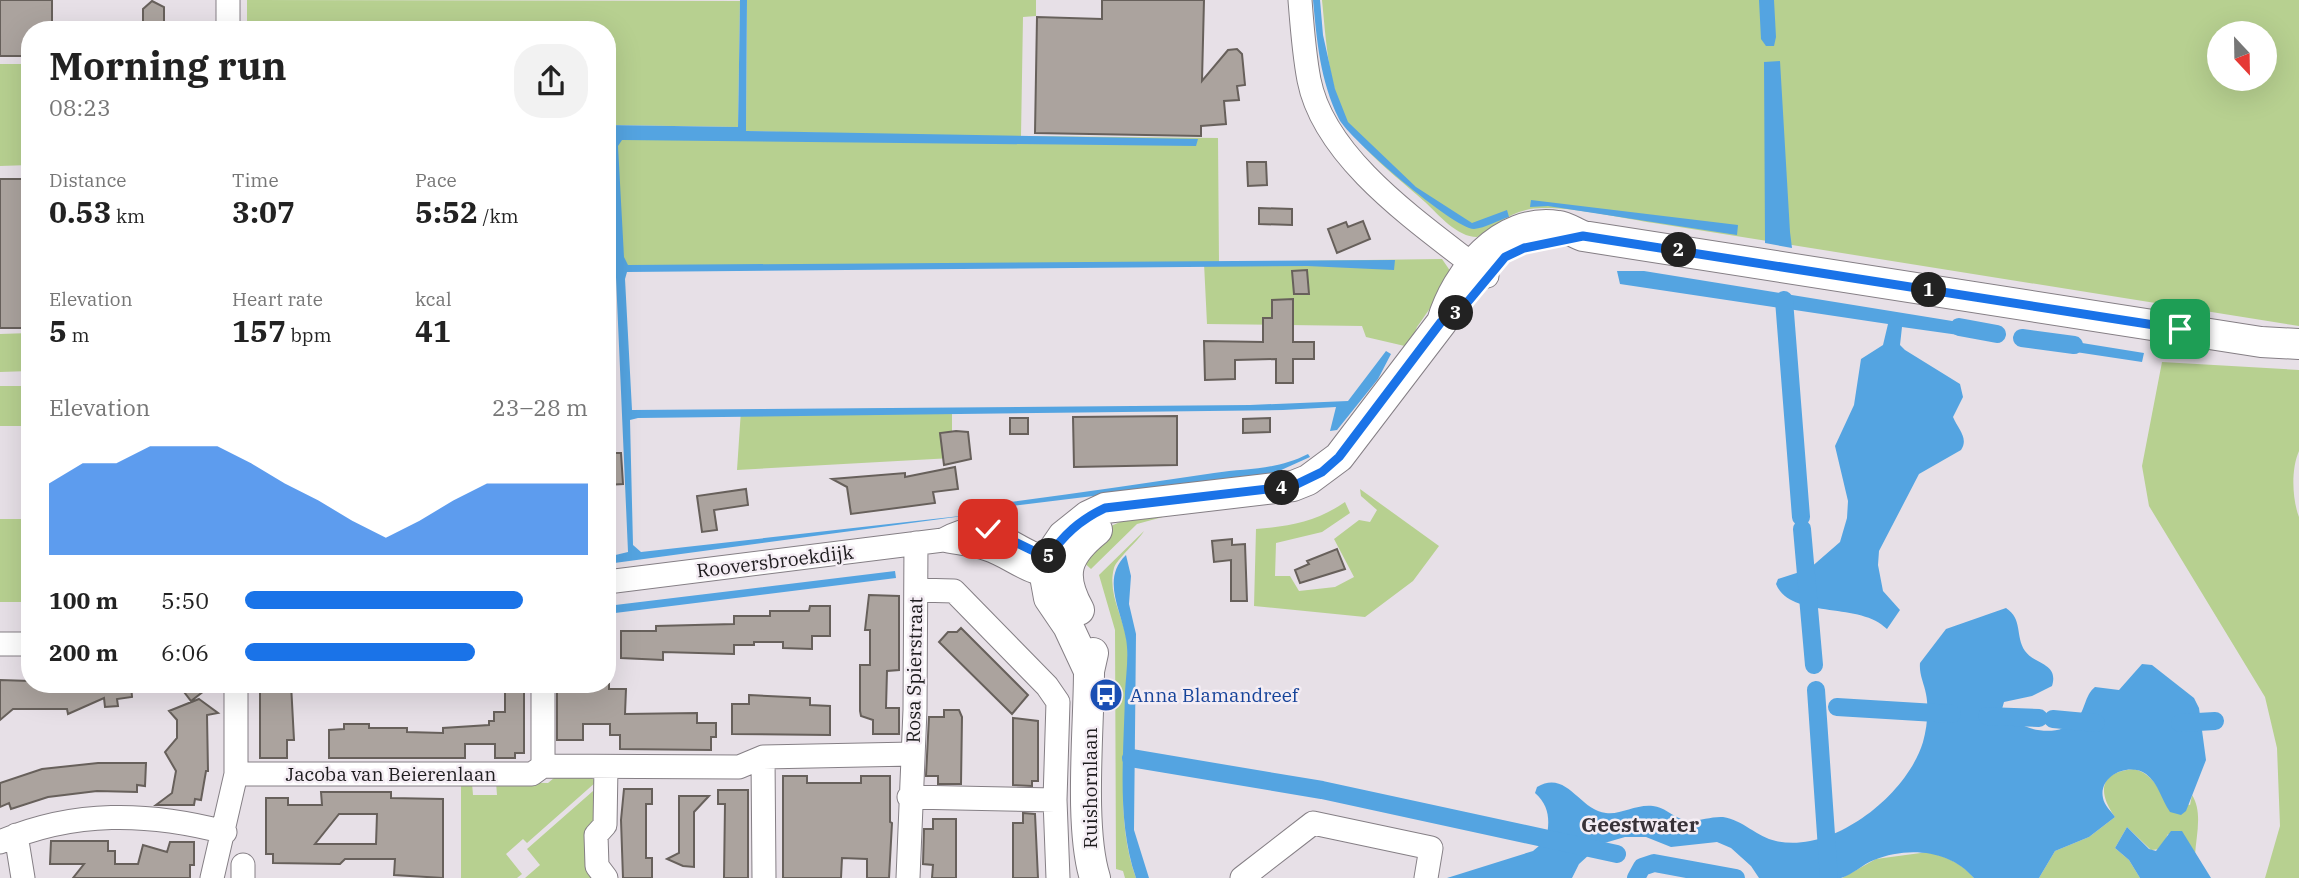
<!DOCTYPE html>
<meta charset="utf-8">
<style>
body{margin:0;font-family:"IBM Plex Serif",serif;background:#f2f2f2;color:#222;height:100vh;display:flex;flex-direction:column;font-size:26px;white-space:nowrap}
*{box-sizing:border-box;margin:0}
p{font-size:23px;color:#767676}
.icon{flex:none;width:38px;height:38px;fill:none;stroke:currentColor;stroke-width:2;stroke-linecap:round;stroke-linejoin:round}
.map{position:relative;flex:1;overflow:hidden}
.details{position:absolute;left:21px;top:21px;width:595px;height:672px;display:flex;flex-direction:column;background:#fff;border-radius:28px;box-shadow:0 7px 28px #0002}
.details>*{flex:none}
.needle{width:46px;rotate:158deg}
.tools{position:absolute;left:2207px;top:21px;display:grid;gap:14px}
.tools a{display:grid;place-items:center;width:70px;height:70px;border-radius:50%;background:#fff;box-shadow:0 7px 28px #0002;font-size:35px}
.pin{position:absolute;display:grid;place-items:center;width:60px;height:60px;color:#fff;margin:-30px;border-radius:14px;box-shadow:0 4px 10px #0006}
.km{position:absolute;width:35px;height:35px;margin:-18px;border-radius:50%;background:#222;color:#fff;font-size:19px;line-height:35px;text-align:center}
.round{display:grid;place-items:center;flex:none;width:74px;height:74px;border-radius:28px;background:#f2f2f2}
.head{display:flex;align-items:center;justify-content:space-between;height:119px;padding:0 28px}
h1{font-size:38px;font-weight:700;line-height:52px}
.metrics{display:grid;grid-template-columns:repeat(3,1fr);gap:10px;height:119px;padding:7px 28px}
.metrics div{display:grid;align-content:center}
.metrics b{font-size:30px;font-weight:700}
.metrics small{font-size:19px;font-weight:400}
.metrics p{font-size:19px}
.chart{height:196px;padding:14px 28px}
.chart p{display:flex;justify-content:space-between}
.chart svg{width:100%;height:126px;margin-top:7px;fill:#1a73e8;opacity:.7}
ul{padding:0 28px;list-style:none;font-size:23px}
li{display:grid;grid-template-columns:112px 84px 1fr;align-items:center;height:52px}
li i{height:18px;border-radius:9px;background:#1a73e8}
.map>svg:first-child{display:block}
</style>
<div class="map">
<svg width="2299" height="878" viewBox="0 0 2299 878">
<rect width="100%" height="100%" fill="#e7e0e7"/>
<!-- green -->
<path fill="#b7d090" fill-rule="evenodd" d="M247 0 740 1 738 127 607 125V30H247Z
M747 0H1036V16L1023 17 1021 136 1218 138 1219 262 1442 259 1453 275 1417 327 1409 347 1366 337 1362 326 1207 324 1204 263 622 267 617 137 868 134 746 131Z
M1322 0H2299V326L1654 223C1621 218 1562 204 1530 209 1509 213 1493 226 1477 237 1457 237 1439 215 1425 202 1405 184 1383 167 1365 148 1329 108 1327 50 1322 0ZM2219 33H2264V79H2219Z
M0 64H30V165L0 166Z
M30 333V371L0 372V334Z
M2162 362 2299 370V451C2291 469 2292 499 2299 517V878H2265L2280 826 2277 748 2265 697 2149 506 2142 466Z
M0 386H30V426H0Z
M952 408V458L737 470 741 410Z
M1360 489 1439 546 1413 581 1365 617 1254 606 1256 529C1291 526 1316 522 1345 502L1350 513 1322 532 1276 543 1275 576H1290L1299 591 1335 587 1354 577 1334 539 1359 520 1370 522 1377 510 1361 496Z
M1136 515H1170L1137 524 1091 569 1080 559 1111 526Z
M0 519H30V602H0Z
M1144 531C1138 541 1116 560 1114 568 1107 594 1124 617 1127 642 1134 718 1109 803 1136 878H1125L1123 871 1116 869 1115 630 1099 575Z
M2134 769C2149 773 2156 783 2163 797L2190 805 2192 795C2203 812 2196 836 2195 855L2191 847 2168 834 2161 849 2151 850 2127 827 2115 848 2129 860 2140 878H2039L2055 851 2089 837 2115 817C2098 793 2098 772 2134 769Z
M561 772 587 773 596 782 527 843 523 839 506 854 522 874 517 878H461V783H472L473 795H497L496 782 548 783Z
M593 791 599 798V878H525L540 865 527 849Z
M1928 852C1946 857 1962 863 1974 878H1842L1876 859Z"/>
<!-- water -->
<path fill="#54a4e1" d="M740 0H747L746 131 1198 139 1196 146 622 140 618 146 624 257 628 265 1395 260 1394 270 1307 266 627 272 625 279 632 410 1250 405 1348 401 1386 351 1391 354 1378 379 1337 430 1330 431 1336 407 1283 410 638 418 630 420 633 545 641 552 978 514 607 564V557L628 552 610 140 607 138V125L738 127Z
M1313 0H1320L1323 35 1335 89 1348 122 1416 187 1472 223 1507 210 1509 217C1499 220 1485 228 1474 229 1454 229 1348 138 1339 119 1320 80 1317 42 1313 0Z
M1759 0H1774L1776 37 1774 46H1766L1761 39Z
M1780 61 1790 232 1792 248 1765 243 1764 62Z
M1531 200 1738 225 1737 235 1548 206 1530 207Z
M1617 271H1644L1983 326 1980 338 1902 327 1900 345 1905 350 1960 384 1963 397 1953 417C1958 429 1969 438 1961 450L1919 474 1879 551 1878 565 1883 591 1900 610 1887 629C1860 601 1791 620 1776 584L1778 579 1809 569 1840 542 1847 518 1848 501 1835 446 1854 405 1861 359 1883 345 1888 324 1620 284Z
M2051 338 2144 353 2142 362 2049 348Z
M1308 454 1310 457 1279 471 1256 476 996 508V504C1069 494 1142 484 1214 473 1248 468 1277 470 1308 454Z
M1126 555 1131 576 1129 604 1136 634 1134 830 1149 878H1136C1116 821 1124 752 1125 692 1126 675 1129 655 1126 639 1121 609 1101 579 1126 555Z
M895 571 896 578 607 614V606Z
M2006 608C2023 619 2015 636 2025 651 2035 665 2059 663 2052 686L2032 696 2004 702 2002 709C2016 730 2057 740 2076 720 2086 710 2084 696 2095 687L2119 690 2142 664 2152 665 2194 698 2199 708 2206 760 2186 811 2181 815 2170 812C2161 799 2159 784 2146 774 2130 762 2098 775 2103 798 2104 805 2111 811 2115 817L2089 837 2055 851 2039 878H1974C1950 850 1908 846 1874 860 1863 864 1852 875 1841 878 1823 878 1780 878 1759 878L1751 866 1731 848 1717 842 1671 847 1646 837H1625L1601 844 1579 864 1572 878H1447L1533 851 1546 840C1550 822 1550 806 1535 793L1537 787C1567 769 1579 810 1606 813 1621 815 1636 804 1653 806 1664 807 1671 815 1681 819 1694 824 1709 816 1723 817 1743 820 1757 837 1776 841 1833 854 1907 795 1923 742 1927 728 1929 709 1926 694 1924 683 1919 675 1920 663L1946 629Z
M2127 827 2149 849 2156 851 2171 831H2182L2211 878H2140L2129 860 2115 848Z"/>
<g fill="none" stroke-linecap="round" stroke-linejoin="round">
<!-- canal -->
<path stroke="#54a4e1" stroke-width="18" d="M1784 300 1801 517
M1959 327 1997 334
M2022 338 2074 345
M1802 529 1814 665
M1816 690 1829 878
M1837 707 1952 714
M1987 716 2039 718
M2053 719 2096 723
M2180 723 2215 721
M1131 758 1322 790 1617 854
M1636 878 1642 867 1654 863 1736 878"/>
</g>
<!-- building -->
<path fill="#aba39e" stroke="#67605b" stroke-width="2" fill-rule="evenodd" d="M0 0H52V30H30V56H0Z
M1102 0H1204L1202 81 1228 50 1237 49 1242 54 1245 85 1237 86 1239 100 1224 101 1226 124 1201 126V136L1035 133 1037 17 1102 19Z
M152 1 164 7V30H143V9Z
M1247 162H1266L1267 185 1248 186Z
M0 179H30V328H0Z
M1259 208 1292 209V225L1259 224Z
M1363 221 1370 239 1337 253 1328 229 1346 222 1348 227Z
M1307 270 1309 294H1294L1292 271Z
M1293 299V342H1314V359H1293V383H1276V359L1235 360V379L1205 380 1204 341 1263 342V318H1272V300Z
M1177 416V465L1074 467 1073 417Z
M1010 418H1028V434H1010Z
M1270 418V432L1243 433V419Z
M956 431 968 432 971 459 944 465 940 433Z
M607 453H621L623 484 607 485Z
M955 467 958 489 933 492 935 503 851 514 847 487 832 479 905 473V477Z
M746 489 748 505 714 510 717 530 702 532 697 496Z
M1232 539V545L1245 544 1247 601H1231V560L1214 562 1212 541Z
M1337 549 1345 569 1300 583 1295 570 1309 564 1307 561Z
M869 595 899 596V670L887 671 886 708H899V734H873V720L861 716 860 711V665H870V630H865Z
M810 606H830V636H812V649L783 648V642H754V645H734V654L663 652V660L621 658V631H656V626L734 624V616H770V611H809Z
M961 628 1028 695 1012 714 939 642 948 632H957Z
M0 680 30 681V684H131L132 697 117 699 118 706 105 707 104 698 68 714 67 709H13L0 720Z
M178 684H213L191 701Z
M260 684H291L294 740H287V758H260Z
M557 684H609V689H626L625 714 697 713V723H716V737H711V750L620 749V735H610V724H583V740H557Z
M505 685H524V753H515V758H495V744H465V758H329V730L344 729V724H369V728H407V732L443 733V728L489 725V721H494V712H505Z
M749 695 810 698V705L830 706V735L732 734V704H749Z
M199 699 218 713 207 715 208 771H206L201 800 195 799 194 805H156L172 793 176 771 165 752 177 738V720L169 711Z
M944 710H959L962 717 961 784H938V776H926L929 717H944Z
M1013 718 1038 721V781H1032V786L1013 785Z
M98 763H146L145 786 137 785V792L97 791 48 797 11 809 9 803 0 807V783L42 769Z
M783 776H807V783H861V776H890V822L892 823 889 878H867V859L842 858 841 878H783Z
M624 789H652V804H646V858H652V878H623L621 820Z
M718 790H748V878H724L725 804H718Z
M321 792H391V798L443 799V878L394 875 395 859H345L340 864 273 863V854H266V798H288V805H322ZM339 814H377L376 844H315Z
M679 796H709L694 812V867L683 866 667 859 679 853Z
M1023 813 1035 814 1038 878H1013V823H1023Z
M933 819H956V878H932L933 865 923 864 924 829H933Z
M51 841H108V851H115V864H138L143 845 167 852 170 842H194V865H190V878H73L84 864H50Z"/>
<g fill="none" stroke-linecap="round" stroke-linejoin="round">
<defs>
<path id="minor" d="M228 0V30
M1300 0C1302 26 1304 54 1309 80 1325 162 1426 227 1487 276
M943 540C984 518 994 534 1030 552 1042 557 1050 560 1059 568
M607 582 943 540C957 543 973 544 987 549 1014 558 1029 577 1059 575
M916 590 954 591 1047 686 1058 702 1055 800 1058 878
M0 644H30
M543 684V766
M763 757 764 878
M606 767 605 825 596 835 597 866 606 878
M236 774H532L543 766 739 767 763 757 913 754
M909 797 1055 800
M16 835 23 878
M0 842C74 810 148 812 225 832
M243 865V878
M212 878 236 774V684
M908 878 915 710 916 543
M1242 878 1313 823 1431 848 1426 878"/>
<path id="major" d="M1079 610C1059 574 1066 555 1097 530
M1093 653 1089 671C1089 727 1079 827 1095 878
M1089 671 1068 626 1049 598 1045 576 1048 558 1063 536 1088 516 1105 508 1293 486 1308 480 1339 457 1442 322C1456 274 1501 217 1558 226 1566 227 1575 233 1583 236L2261 342 2299 344"/>
</defs>
<!-- minor casing -->
<use href="#minor" stroke="#857f85" stroke-width="25"/>
<!-- major casing -->
<use href="#major" stroke="#857f85" stroke-width="32"/>
<!-- minor -->
<use href="#minor" stroke="#fff" stroke-width="23"/>
<!-- major -->
<use href="#major" stroke="#fff" stroke-width="30"/>
</g>
<g fill="none" stroke-linecap="round" stroke-linejoin="round">
<defs>
<path id="route" d="M988 529 1048 558C1063 535 1080 520 1105 508L1293 486 1322 472 1339 457 1441 322 1461 310 1505 257 1524 248 1583 236 2180 329"/>
</defs>
<!-- route casing -->
<use href="#route" stroke="#fff" stroke-width="14"/>
<!-- route -->
<use href="#route" stroke="#1a73e8" stroke-width="9"/>
</g>
<!-- icons -->
<defs>
<symbol id="bus-disc" viewBox="-11 -11 22 22"><circle r="9.5" fill="#1a4fb4" stroke="#f4edf4"/><path d="M-5-6H5V4H4V6H2V4H-2V6H-4V4H-5ZM-3.5-4V0h7V-4ZM-3.5 1.2v1.5H-2V1.2ZM2 1.2v1.5H3.5V1.2Z" fill="#fff"/></symbol>
</defs>
<g fill-rule="evenodd">
<use href="#bus-disc" x="1087" y="676" width="38" height="38"/>
</g>
<g text-anchor="middle" dominant-baseline="central" stroke-width="5" stroke-linejoin="round" paint-order="stroke">
<!-- street labels -->
<g font-size="19" fill="#1d1b1d" stroke="#f4edf4">
<text transform="translate(775 561) rotate(-7)">Rooversbroekdijk</text>
<text transform="translate(914 670) rotate(-89)">Rosa Spierstraat</text>
<text x="391" y="774">Jacoba van Beierenlaan</text>
<text transform="translate(1090 788) rotate(-90)">Ruishornlaan</text>
</g>
<!-- transit labels -->
<g font-size="19" fill="#164399" stroke="#f4edf4" text-anchor="start">
<text x="1130" y="695">Anna Blamandreef</text>
</g>
<!-- neighbourhood labels -->
<g font-size="21" font-weight="bold" fill="#383238" stroke="#f4edf4">
<text x="1640" y="824">Geestwater</text>
</g>
</g>
</svg>
<div class="tools">
<a><svg class="needle" viewBox="-14 -14 28 28"><path d="M0-13l5 13h-10z" fill="#e53935"/><path d="M0 13l5-13h-10z" fill="#767676"/></svg></a>
</div>
<div class="pin" style="left:2180px;top:329px;background:#1e9e55"><svg class="icon" aria-label="arrive" viewBox="0 0 24 24"><path d="M6 21V4h12l-3 4 3 4H6"/></svg></div>
<div class="pin" style="left:988px;top:529px;background:#d93025"><svg class="icon" aria-label="check" viewBox="0 0 24 24"><path d="M5 12l5 5 9-10"/></svg></div>
<b class="km" style="left:1929px;top:290px">1</b>
<b class="km" style="left:1679px;top:250px">2</b>
<b class="km" style="left:1456px;top:313px">3</b>
<b class="km" style="left:1282px;top:488px">4</b>
<b class="km" style="left:1049px;top:556px">5</b>
<section class="details">
<div class="head"><div><h1>Morning run</h1><p>08:23</p></div><a class="round"><svg class="icon" aria-label="share" viewBox="0 0 24 24"><path d="M12 15V3M7 8l5-5 5 5M5 13v7h14v-7"/></svg></a></div>
<div class="metrics">
<div><p>Distance</p><b>0.53<small> km</small></b></div>
<div><p>Time</p><b>3:07</b></div>
<div><p>Pace</p><b>5:52<small> /km</small></b></div>
</div>
<div class="metrics">
<div><p>Elevation</p><b>5<small> m</small></b></div>
<div><p>Heart rate</p><b>157<small> bpm</small></b></div>
<div><p>kcal</p><b>41</b></div>
</div>
<div class="chart"><p><span>Elevation</span>23–28 m</p>
<svg viewBox="0 0 160 44" preserveAspectRatio="none"><path d="M0 44V19L10 12L20 12L30 6L40 6L50 6L60 12L70 19L80 25L90 32L100 38L110 32L120 25L130 19L140 19L150 19L160 19V44z"/></svg>
</div>
<ul>
<li><b>100 m</b>5:50<i style="width:81%"></i></li>
<li><b>200 m</b>6:06<i style="width:67%"></i></li>
</ul>
</section>
</div>
